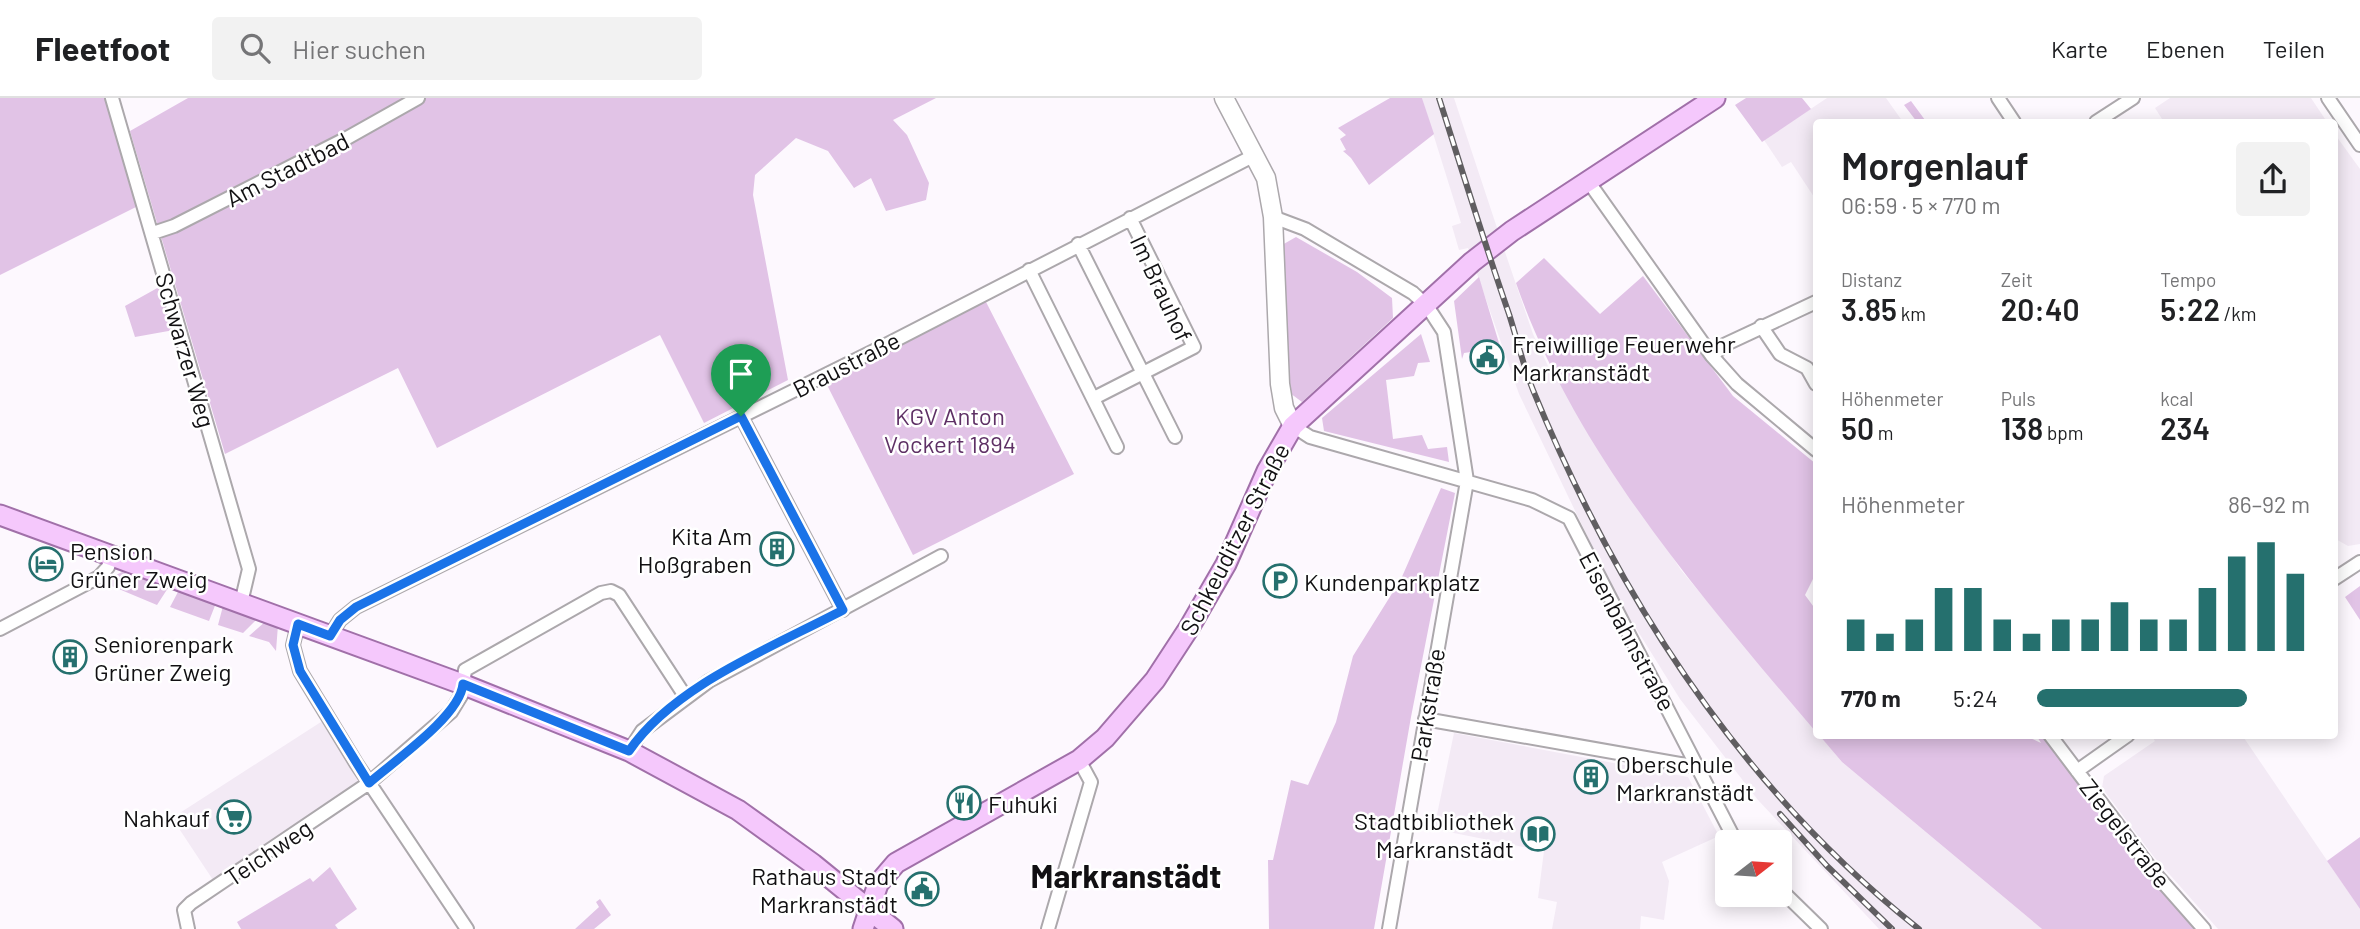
<!DOCTYPE html>
<html lang="de">
<meta charset="utf-8">
<style>
body{margin:0;font-family:Barlow,sans-serif;background:#f2f2f2;color:#202124;height:100vh;display:flex;flex-direction:column;font-size:26px;white-space:nowrap}
*{box-sizing:border-box;margin:0}
p{font-size:23px;color:#757577}
.icon{flex:none;width:38px;height:38px;fill:none;stroke:currentColor;stroke-width:2;stroke-linecap:round;stroke-linejoin:round}
.map{position:relative;flex:1;overflow:hidden}
.panel{position:absolute;left:1813px;top:21px;width:525px;height:620px;display:flex;flex-direction:column;background:#fff;border-radius:7px;box-shadow:0 4px 18px #0003}
.panel>*{flex:none}
.needle{width:46px;rotate:73deg}
.buttons{position:absolute;left:1715px;top:732px;display:grid;gap:14px}
.buttons a{display:grid;place-items:center;width:77px;height:77px;border-radius:7px;background:#fff;box-shadow:0 4px 18px #0003;font-size:35px}
.pin{position:absolute;display:grid;place-items:center;width:60px;height:60px;color:#fff;margin:-72px -30px;border-radius:50% 50% 50% 0;rotate:-45deg;box-shadow:0 0 7px #0007}
.pin .icon{rotate:45deg}
.round{display:grid;place-items:center;flex:none;width:74px;height:74px;border-radius:7px;background:#f2f2f2}
.head{display:flex;align-items:center;justify-content:space-between;height:119px;padding:0 28px}
h1{font-size:38px;font-weight:600;line-height:52px}
.metrics{display:grid;grid-template-columns:repeat(3,1fr);gap:10px;height:119px;padding:7px 28px}
.metrics div{display:grid;align-content:center}
.metrics b{font-size:30px;font-weight:600}
.metrics small{font-size:19px;font-weight:400}
.metrics p{font-size:19px}
.chart{height:196px;padding:14px 28px}
.chart p{display:flex;justify-content:space-between}
.chart svg{width:100%;height:126px;margin-top:7px;stroke:#25706e;stroke-width:6}
ul{padding:0 28px;list-style:none;font-size:23px}
li{display:grid;grid-template-columns:112px 84px 1fr;align-items:center;height:52px}
li i{height:18px;border-radius:9px;background:#25706e}
header{display:flex;align-items:center;gap:42px;box-sizing:border-box;height:98px;padding:0 35px;background:#fff;border-bottom:2px solid #e0e0e0}
header strong{font-size:33px}
nav{display:flex;gap:38px;margin-inline-start:auto;font-size:24px}
.search{width:490px;height:63px;background:#f2f2f2;display:flex;align-items:center;gap:18px;box-sizing:border-box;padding:0 24px;border-radius:7px;color:#757577;font-size:26px}
.map>svg:first-child{display:block}
</style>
<header>
<strong>Fleetfoot</strong>
<div class="search"><svg class="icon" aria-label="search" viewBox="0 0 24 24"><circle cx="10" cy="10" r="6"/><path d="M15 15l6 6"/></svg>Hier suchen</div>
<nav><a>Karte</a><a>Ebenen</a><a>Teilen</a></nav>
</header>
<div class="map">
<svg width="2360" height="831" viewBox="0 0 2360 831">
<rect width="100%" height="100%" fill="#fdf8fe"/>
<!-- built -->
<path fill="#f3eaf5" d="M1422 0H1454L1506 157 1533 236 1548 268 1681 472 1842 664 2042 831H1879L1758 702 1680 601 1616 498 1519 296 1468 150 1459 152 1452 128 1461 125Z
M1827 0H1886L1903 24H1816V102L1791 64 1782 69 1764 42Z
M2170 0H2311L2327 24H2164L2155 10Z
M2334 35 2360 71V446L2348 448 2334 440Z
M324 622 363 682 215 785 172 720Z
M1454 635 1688 679 1719 738 1662 764 1669 783 1664 822 1641 818 1640 831H1552L1557 804 1538 800 1544 753 1434 731Z
M2151 637H2242L2360 811V831H2218L2154 759 2102 690 2104 678 2155 643Z"/>
<!-- green -->
<path fill="#e1c3e6" d="M0 0H106L138 108 0 177Z
M188 0H936L893 22 907 37 929 85 926 102 886 113 871 80 854 90 828 53 796 40 755 77 753 97 788 282 704 325 660 237 437 350 398 270 225 356 130 33Z
M1390 0H1422L1434 36 1369 87 1351 60 1343 53 1346 52 1340 41 1346 37 1338 30Z
M1746 0H1802L1811 11 1762 44 1735 7Z
M1911 3 1925 22 1917 24 1904 7Z
M1296 139 1357 174 1392 200 1393 220 1302 304 1290 295 1282 147Z
M1544 160 1600 216 1643 178 1733 298 1816 366V475L1805 497 1816 512V634C1703 501 1574 353 1516 185Z
M1479 179 1502 255 1490 258 1486 248 1484 252 1464 255 1462 261 1454 203Z
M161 188 174 232 135 239 125 208Z
M985 202 1074 376 913 457 826 285Z
M1421 236 1430 264 1418 265 1414 278 1386 282 1393 341 1422 337 1428 351 1447 349 1449 364 1324 333 1322 320Z
M1441 390 1455 395 1411 619 1374 831H1269L1268 762H1273L1291 682 1308 687 1336 624 1353 558 1401 481Z
M122 474 168 490 157 507 102 484Z
M2360 488V522L2345 499Z
M179 492 216 505 209 523 170 509Z
M223 508 258 520 243 535 218 527Z
M266 523 278 527 276 553 269 544 249 538Z
M1819 637H2024L2041 645 2036 637H2042L2197 831H2042L1842 664Z
M2360 739V811L2327 763Z
M330 769 357 811 335 827 338 831H241L237 824 310 780 313 784Z
M600 801 611 817 594 831H575L599 809 596 804Z"/>
<g fill="none" stroke-linecap="round" stroke-linejoin="round">
<defs>
<path id="street" d="M112 0 249 471 241 505
M1998 0 2014 24
M2328 0 2360 47
M2096 24 2133 0
M1588 83 1712 258 1737 286 1816 352
M1273 119 1305 131 1413 195 1427 208 1444 234 1467 383 1389 831
M153 135 174 128 347 40 418 0
M1078 146 1175 339
M1029 172 1117 349
M1761 228 1780 256 1807 270 1816 286
M1712 258 1724 247 1816 204
M1094 300 1194 249 1130 120
M741 318 843 512
M1293 328 1310 339 1532 402 1569 420 1736 744
M2334 481 2360 464
M298 526 293 547 300 573 356 665 467 831
M0 531 99 479 108 469 112 457
M330 538 340 522 356 509 880 250 1255 57
M1425 621 1697 669
M2050 637 2152 772 2204 831
M629 653 642 633 709 583 941 458
M2077 673 2128 637
M1780 791 1821 831
M188 831 184 812 191 805 369 685 451 614 462 596 465 572 601 495 611 493 619 497 685 598
M1048 831 1091 684 1079 662"/>
<path id="secondary" d="M1224 0 1266 80 1273 119 1280 286 1284 310 1293 328"/>
<path id="primary" d="M0 417 462 586 629 653 738 712 813 766 893 831
M863 831 878 786 896 765 1079 662 1105 640 1155 582 1189 530 1226 466 1267 373 1293 328 1472 164 1512 133 1715 0"/>
</defs>
<!-- street casing -->
<use href="#street" stroke="#aca8ac" stroke-width="16"/>
<!-- secondary casing -->
<use href="#secondary" stroke="#aca8ac" stroke-width="21"/>
<!-- primary casing -->
<use href="#primary" stroke="#a170a9" stroke-width="23"/>
<!-- street -->
<use href="#street" stroke="#fff" stroke-width="12"/>
<!-- secondary -->
<use href="#secondary" stroke="#fff" stroke-width="18"/>
<!-- primary -->
<use href="#primary" stroke="#f5c8fc" stroke-width="19"/>
<defs>
<path id="rail" d="M1439 0C1462 72 1484 144 1509 216 1517 241 1523 267 1533 292 1618 499 1742 691 1919 831
M1780 716 1827 768 1892 831"/>
</defs>
<!-- rail casing -->
<use href="#rail" stroke="#605e61" stroke-width="6"/>
<!-- rail -->
<use href="#rail" stroke="#fff" stroke-width="3.5" stroke-dasharray="10" stroke-linecap="butt"/>
</g>
<g fill="none" stroke-linecap="round" stroke-linejoin="round">
<defs>
<path id="route" d="M741 318 843 512C773 549 674 587 629 653L463 586C460 618 394 663 369 685L300 573 293 547 298 526 330 538 340 522 356 509Z"/>
</defs>
<!-- route casing -->
<use href="#route" stroke="#fff" stroke-width="14"/>
<!-- route -->
<use href="#route" stroke="#1a73e8" stroke-width="9"/>
</g>
<!-- icons -->
<defs>
<symbol id="civic-ring" viewBox="-11 -11 22 22"><circle r="9.5" fill="#fff" stroke="#25706e" stroke-width="1.5"/><path d="M-.6-6.5H3V-4.5H.6V-3L4-1V1h2V6H-6V1h2V-1L-.6-3ZM-1.2 2.5V6h2.4V2.5Z" fill="#25706e"/></symbol>
<symbol id="building-ring" viewBox="-11 -11 22 22"><circle r="9.5" fill="#fff" stroke="#25706e" stroke-width="1.5"/><path d="M-4-6H4V6H1V3H-1V6H-4ZM-2.5-4.3h1.7v1.8h-1.7ZM.8-4.3h1.7v1.8H.8ZM-2.5-1h1.7V.8h-1.7ZM.8-1h1.7V.8H.8Z" fill="#25706e"/></symbol>
<symbol id="hotel-ring" viewBox="-11 -11 22 22"><circle r="9.5" fill="#fff" stroke="#25706e" stroke-width="1.5"/><path d="M-6-4.5h1.5V1H6V5H4.5V3h-9V5H-6ZM-4 0a1.8 1.8 0 1 1 3.6 0ZM.5 0V-2.5h3Q6-2.5 6 0Z" fill="#25706e"/></symbol>
<symbol id="parking-ring" viewBox="-11 -11 22 22"><circle r="9.5" fill="#fff" stroke="#25706e" stroke-width="1.5"/><path d="M-3.5-5.5H1a3.5 3.5 0 0 1 0 7H-1V5.5H-3.5ZM-1-3.4V-.6H.8a1.4 1.4 0 0 0 0-2.8Z" fill="#25706e"/></symbol>
<symbol id="restaurant-ring" viewBox="-11 -11 22 22"><circle r="9.5" fill="#fff" stroke="#25706e" stroke-width="1.5"/><path d="M-5-6h1v4h1v-4h1v4h1v-4h1v5L-1.5 .5V6h-2V.5L-5-1ZM5-6V6H3V1.5H1.5Q1.5-4 5-6Z" fill="#25706e"/></symbol>
<symbol id="supermarket-ring" viewBox="-11 -11 22 22"><circle r="9.5" fill="#fff" stroke="#25706e" stroke-width="1.5"/><path d="M-6-5.5h2.5l.6 2H6L4.5 2H-2.5L-4.4-4H-6ZM-1.5 3.2a1.3 1.3 0 1 0 .1 0ZM3 3.2a1.3 1.3 0 1 0 .1 0Z" fill="#25706e"/></symbol>
<symbol id="library-ring" viewBox="-11 -11 22 22"><circle r="9.5" fill="#fff" stroke="#25706e" stroke-width="1.5"/><path d="M-6-4Q-3-5.5-.7-3.5V5Q-3 3-6 4ZM6-4Q3-5.5 .7-3.5V5Q3 3 6 4Z" fill="#25706e"/></symbol>
</defs>
<g fill-rule="evenodd">
<use href="#civic-ring" x="1468" y="240" width="38" height="38"/>
<use href="#building-ring" x="758" y="432" width="38" height="38"/>
<use href="#hotel-ring" x="27" y="447" width="38" height="38"/>
<use href="#parking-ring" x="1261" y="464" width="38" height="38"/>
<use href="#building-ring" x="51" y="540" width="38" height="38"/>
<use href="#building-ring" x="1572" y="660" width="38" height="38"/>
<use href="#restaurant-ring" x="945" y="686" width="38" height="38"/>
<use href="#supermarket-ring" x="215" y="700" width="38" height="38"/>
<use href="#library-ring" x="1519" y="717" width="38" height="38"/>
<use href="#civic-ring" x="903" y="772" width="38" height="38"/>
</g>
<g text-anchor="middle" dominant-baseline="central" stroke-width="5" stroke-linejoin="round" paint-order="stroke">
<!-- street labels -->
<g font-size="24" fill="#111012" stroke="#fff">
<text transform="translate(287 71) rotate(-27)">Am Stadtbad</text>
<text transform="translate(1162 190) rotate(65)">Im Brauhof</text>
<text transform="translate(186 252) rotate(74)">Schwarzer Weg</text>
<text transform="translate(846 266) rotate(-27)">Braustraße</text>
<text transform="translate(1234 441) rotate(-63)">Schkeuditzer Straße</text>
<text transform="translate(1628 533) rotate(62)">Eisenbahnstraße</text>
<text transform="translate(1427 607) rotate(-81)">Parkstraße</text>
<text transform="translate(2126 735) rotate(52)">Ziegelstraße</text>
<text transform="translate(268 754) rotate(-34)">Teichweg</text>
</g>
<!-- poi labels -->
<g font-size="24" fill="#111012" stroke="#fff" text-anchor="start">
<text x="1512" y="245">Freiwillige Feuerwehr<tspan x="1512" dy="28">Markranstädt</tspan></text>
<text x="752" y="437" text-anchor="end">Kita Am<tspan x="752" dy="28">Hoßgraben</tspan></text>
<text x="70" y="452">Pension<tspan x="70" dy="28">Grüner Zweig</tspan></text>
<text x="1304" y="483">Kundenparkplatz</text>
<text x="94" y="545">Seniorenpark<tspan x="94" dy="28">Grüner Zweig</tspan></text>
<text x="1616" y="665">Oberschule<tspan x="1616" dy="28">Markranstädt</tspan></text>
<text x="988" y="705">Fuhuki</text>
<text x="210" y="719" text-anchor="end">Nahkauf</text>
<text x="1514" y="722" text-anchor="end">Stadtbibliothek<tspan x="1514" dy="28">Markranstädt</tspan></text>
<text x="898" y="777" text-anchor="end">Rathaus Stadt<tspan x="898" dy="28">Markranstädt</tspan></text>
</g>
<!-- park labels -->
<g font-size="24" fill="#5e3065" stroke="#fff">
<text x="950" y="317">KGV Anton<tspan x="950" dy="28">Vockert 1894</tspan></text>
</g>
<!-- district labels -->
<g font-size="32" font-weight="bold" fill="#111012" stroke="#fff">
<text x="1126" y="777">Markranstädt</text>
</g>
</g>
</svg>
<div class="buttons">
<a><svg class="needle" viewBox="-14 -14 28 28"><path d="M0-13l5 13h-10z" fill="#e53935"/><path d="M0 13l5-13h-10z" fill="#757577"/></svg></a>
</div>
<div class="pin" style="left:741px;top:318px;background:#1e9e55"><svg class="icon" aria-label="arrive" viewBox="0 0 24 24"><path d="M6 21V4h12l-3 4 3 4H6"/></svg></div>
<section class="panel">
<div class="head"><div><h1>Morgenlauf</h1><p>06:59 · 5 × 770 m</p></div><a class="round"><svg class="icon" aria-label="share" viewBox="0 0 24 24"><path d="M12 15V3M7 8l5-5 5 5M5 13v7h14v-7"/></svg></a></div>
<div class="metrics">
<div><p>Distanz</p><b>3.85<small> km</small></b></div>
<div><p>Zeit</p><b>20:40</b></div>
<div><p>Tempo</p><b>5:22<small> /km</small></b></div>
</div>
<div class="metrics">
<div><p>Höhenmeter</p><b>50<small> m</small></b></div>
<div><p>Puls</p><b>138<small> bpm</small></b></div>
<div><p>kcal</p><b>234</b></div>
</div>
<div class="chart"><p><span>Höhenmeter</span>86–92 m</p>
<svg viewBox="0 0 160 44" preserveAspectRatio="none"><path d="M5 44V33M15 44V38M25 44V33M35 44V22M45 44V22M55 44V33M65 44V38M75 44V33M85 44V33M95 44V27M105 44V33M115 44V33M125 44V22M135 44V11M145 44V6M155 44V17"/></svg>
</div>
<ul>
<li><b>770 m</b>5:24<i style="width:77%"></i></li>
</ul>
</section>
</div>
